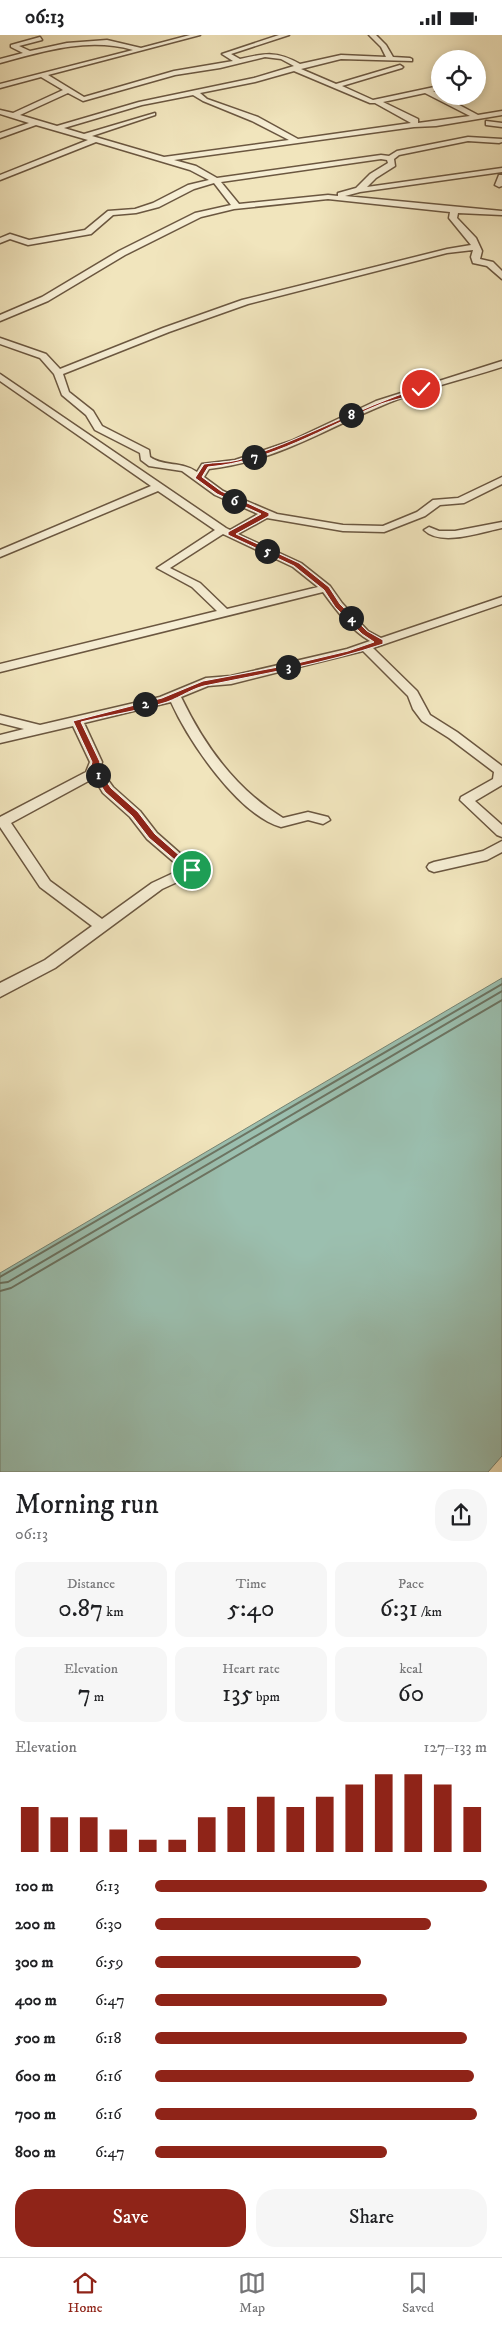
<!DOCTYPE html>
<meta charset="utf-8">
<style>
body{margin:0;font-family:"IM FELL DW Pica",serif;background:#f6f6f6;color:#202124;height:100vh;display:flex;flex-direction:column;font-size:19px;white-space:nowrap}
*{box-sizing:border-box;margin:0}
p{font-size:16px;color:#757577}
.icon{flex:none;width:28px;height:28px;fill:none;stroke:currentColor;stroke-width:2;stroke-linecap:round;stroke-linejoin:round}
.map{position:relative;height:1437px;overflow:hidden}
.drawer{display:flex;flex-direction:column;background:#fff;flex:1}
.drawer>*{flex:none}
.fabs{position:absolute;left:431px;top:15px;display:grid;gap:10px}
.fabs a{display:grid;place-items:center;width:55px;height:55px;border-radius:50%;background:#fff;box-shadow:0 2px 8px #0003;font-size:25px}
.pin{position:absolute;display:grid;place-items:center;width:42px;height:42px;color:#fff;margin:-21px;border:2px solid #fff;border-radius:50%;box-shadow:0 1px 5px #0007}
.km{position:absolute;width:25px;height:25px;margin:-12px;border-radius:50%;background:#222;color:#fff;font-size:14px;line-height:25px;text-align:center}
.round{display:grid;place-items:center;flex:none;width:52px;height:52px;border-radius:20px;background:#f6f6f6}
.head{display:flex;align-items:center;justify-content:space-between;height:85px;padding:0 15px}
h1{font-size:28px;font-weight:600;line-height:38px}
.stats{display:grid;grid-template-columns:repeat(3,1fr);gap:8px;height:85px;padding:5px 15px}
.stats div{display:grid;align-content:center;border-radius:12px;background:#f6f6f6;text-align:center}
.stats b{font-size:25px;font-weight:600}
.stats small{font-size:14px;font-weight:400}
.stats p{font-size:14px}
.chart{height:140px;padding:10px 15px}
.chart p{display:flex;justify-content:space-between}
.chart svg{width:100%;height:90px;margin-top:5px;stroke:#8f2418;stroke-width:6}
.cta{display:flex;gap:10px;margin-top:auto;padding:10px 15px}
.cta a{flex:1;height:58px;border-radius:20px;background:#8f2418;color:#fff;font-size:20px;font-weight:600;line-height:58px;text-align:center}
.cta a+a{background:#f6f6f6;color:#202124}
ul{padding:0 15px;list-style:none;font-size:16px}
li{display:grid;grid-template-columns:80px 60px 1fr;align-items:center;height:38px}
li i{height:12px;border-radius:6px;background:#8f2418}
.status{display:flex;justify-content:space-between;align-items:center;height:35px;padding:0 25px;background:#fff;direction:ltr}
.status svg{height:14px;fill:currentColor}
.tabs{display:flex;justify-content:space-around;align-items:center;height:70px;border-top:1px solid #e0e0e0;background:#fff;font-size:14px;color:#757577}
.tabs a{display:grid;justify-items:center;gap:2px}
.tabs .active{color:#8f2418}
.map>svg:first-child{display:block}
</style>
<div class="status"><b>06:13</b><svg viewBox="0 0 49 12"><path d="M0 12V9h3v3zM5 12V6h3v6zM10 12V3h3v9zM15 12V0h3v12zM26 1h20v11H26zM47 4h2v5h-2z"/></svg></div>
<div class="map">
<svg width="502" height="1437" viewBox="0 0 502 1437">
<rect width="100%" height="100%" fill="#f1e5bd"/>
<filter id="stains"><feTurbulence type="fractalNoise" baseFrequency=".004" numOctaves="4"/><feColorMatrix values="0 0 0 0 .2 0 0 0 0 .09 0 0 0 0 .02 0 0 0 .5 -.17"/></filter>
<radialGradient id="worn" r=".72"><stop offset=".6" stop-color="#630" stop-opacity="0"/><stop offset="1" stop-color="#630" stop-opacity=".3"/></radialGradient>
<!-- water -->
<path fill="#9bbfaf" stroke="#768372" d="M502 943V1421L488 1437H0V1238Z"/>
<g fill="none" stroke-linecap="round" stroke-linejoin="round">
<!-- shore -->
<path stroke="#6c7462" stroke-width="2" d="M0 1242 502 949
M0 1248 8 1247 502 956
M0 1256 11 1253 502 965"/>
<defs>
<path id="minor" d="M190 0H200L48 40 84 62 174 36 233 26 222 19 279 0H289L231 19 240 24C266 18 277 16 300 29L341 20 386 22 381 12 369 0H376L386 10 393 22 410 23 412 24V26L341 24 301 34 336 49 400 30 403 32 402 33 342 51 373 65 439 51 440 55 433 56 478 80 502 76V80L436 91 414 92 174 125 196 131 217 143 381 120 389 121 397 116 468 102 502 104V107L499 108 468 106 399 120 394 124 395 131 376 143 367 152 502 133V137L360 157 345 161 502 176V180L458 178 457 183 476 203 482 216 480 224 493 227 502 236V244L487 231 473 228 471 222 473 215 447 218 248 269 169 297 63 339 69 357 93 376 102 391 149 415 150 422C164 432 182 426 197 437L202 429 235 425 291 406 376 366 502 326V332C462 345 420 354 381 371 323 395 274 427 209 434L204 442 223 456 277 479 343 490 383 491 417 477 433 465 458 463 502 442V449L464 468 440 470 425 481 384 497 343 496 267 483 238 499 301 528 330 551 342 568 368 596 381 603 502 562V569L373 613 417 656 430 680 457 697 502 731V750L475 766 502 790V802L497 800 460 765 461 762 493 744 494 737 449 703 422 686 413 674 408 661 363 616 231 649 208 651 181 662C204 710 236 755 283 783L308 777 328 782 330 785 323 789 308 785 281 792C238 780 188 705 171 667L84 688 102 727 100 734 113 752 140 776 157 798 199 835 197 838 162 854 55 933 0 962V948L45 925 92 891 40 852 0 792V782L86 737 90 727 73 691 0 708V700L24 694 0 688V680L40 690 160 662 206 643 231 641 347 614 370 606C351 595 336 575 323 557L0 637V629L217 576 192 552 157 533 215 495 158 456 0 522V515L151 451 0 346V339L226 493 230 495 258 479 215 460 182 436 149 431 141 425 140 418 95 395 86 380 62 360 54 339 40 323 0 309V303L46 319 60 334 163 293 242 265 447 214 471 210 449 183 450 177 328 164 234 174 201 182 125 220 48 266 0 286V280L42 262 119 216 195 178 231 170 214 148 194 154 159 172 136 178 113 180 91 199 28 210 10 204 0 208V203L10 199 29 205 85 195 108 176 135 174 153 168 188 150 209 145 190 135 96 107 0 145V140L88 105 36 90 0 103V98L29 88 0 79V75L13 78 63 55 41 42 0 53V49L133 15C88 2 44 16 0 28V24L23 18 11 12V10L40 2 42 5 19 11 30 16 67 8 107 5 141 13ZM265 22 281 24 294 31 254 43 139 67 57 91 20 80 68 58 83 66 175 40 220 33ZM294 36 370 68H375L411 88 298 104 258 82 207 64 200 58 255 47ZM425 58 470 81 418 88V84L383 67ZM193 60 203 66 252 86 289 105 164 122 92 101 155 80V78L84 99 64 93 142 70ZM381 124 387 125 388 128 370 139 356 153 338 158V161L328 160 239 169 221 147ZM223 499 293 532 318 552 227 574 200 548 170 533ZM94 743 103 758 130 782 147 804 182 834 152 848 102 884 50 846 11 788Z
M486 86 502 88V92L486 90Z
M499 140H502V151L499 152 495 150Z
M502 487V493C481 497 441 512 424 495L429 492 439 496H455Z
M502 806V817L487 825 434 837 429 835 427 832 429 829 434 827 483 816Z"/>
</defs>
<!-- minor casing -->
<use href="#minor" stroke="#6b5740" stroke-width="3"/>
<!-- minor -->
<use href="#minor" fill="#f6eed4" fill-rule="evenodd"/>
</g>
<!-- route -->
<path fill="#8f2418" stroke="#fff" d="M419 353 424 354C412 362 395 364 381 369 322 393 273 426 208 432L202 442 221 456 269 478V481L236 499 299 528 329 552 340 569 367 596 383 605V609C326 628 268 638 209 650 194 652 181 662 167 667 139 676 109 680 81 687L100 727 98 734 111 753 138 777 155 799 196 835 189 837 149 803 132 781 105 757 90 734 92 727 73 686 162 663 203 646 289 630 348 616 374 607 362 599 335 572 324 555 294 531 228 500V497L261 479 217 459 195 443 204 429C215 427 227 428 238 425 301 406 357 373 419 353Z"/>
<rect width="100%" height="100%" filter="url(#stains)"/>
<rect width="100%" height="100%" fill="url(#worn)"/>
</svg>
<div class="fabs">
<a><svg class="icon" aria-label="locate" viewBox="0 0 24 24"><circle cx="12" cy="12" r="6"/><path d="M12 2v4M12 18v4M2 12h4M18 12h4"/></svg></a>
</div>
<div class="pin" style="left:192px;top:835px;background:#1e9e55"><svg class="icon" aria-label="arrive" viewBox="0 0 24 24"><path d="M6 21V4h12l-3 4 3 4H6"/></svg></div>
<div class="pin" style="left:421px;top:354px;background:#d93025"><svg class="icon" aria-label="check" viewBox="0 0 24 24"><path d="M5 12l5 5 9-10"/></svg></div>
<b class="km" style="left:98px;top:740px">1</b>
<b class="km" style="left:145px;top:669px">2</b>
<b class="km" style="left:288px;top:632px">3</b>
<b class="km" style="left:351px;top:583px">4</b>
<b class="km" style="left:267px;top:516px">5</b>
<b class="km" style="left:234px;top:466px">6</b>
<b class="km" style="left:254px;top:422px">7</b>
<b class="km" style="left:351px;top:380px">8</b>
</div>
<section class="drawer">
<div class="head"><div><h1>Morning run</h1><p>06:13</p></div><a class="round"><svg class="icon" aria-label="share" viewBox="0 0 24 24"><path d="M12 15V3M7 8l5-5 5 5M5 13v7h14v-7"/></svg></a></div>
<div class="stats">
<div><p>Distance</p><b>0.87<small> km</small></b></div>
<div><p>Time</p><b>5:40</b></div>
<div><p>Pace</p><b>6:31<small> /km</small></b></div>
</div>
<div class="stats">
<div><p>Elevation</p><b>7<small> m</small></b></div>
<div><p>Heart rate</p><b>135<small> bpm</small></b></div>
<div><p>kcal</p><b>60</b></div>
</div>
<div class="chart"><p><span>Elevation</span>127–133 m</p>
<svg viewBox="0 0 160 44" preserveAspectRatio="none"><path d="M5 44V22M15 44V27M25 44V27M35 44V33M45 44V38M55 44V38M65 44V27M75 44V22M85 44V17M95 44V22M105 44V17M115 44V11M125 44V6M135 44V6M145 44V11M155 44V22"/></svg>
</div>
<ul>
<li><b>100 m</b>6:13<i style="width:100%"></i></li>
<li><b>200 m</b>6:30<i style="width:83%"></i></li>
<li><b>300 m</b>6:59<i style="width:62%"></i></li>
<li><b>400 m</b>6:47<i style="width:70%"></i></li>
<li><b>500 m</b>6:18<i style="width:94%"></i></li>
<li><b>600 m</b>6:16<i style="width:96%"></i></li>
<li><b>700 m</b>6:16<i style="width:97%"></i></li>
<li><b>800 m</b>6:47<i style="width:70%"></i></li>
</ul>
<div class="cta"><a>Save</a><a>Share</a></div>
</section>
<nav class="tabs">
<a class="active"><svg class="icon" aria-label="home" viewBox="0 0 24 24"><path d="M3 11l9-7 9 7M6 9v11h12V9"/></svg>Home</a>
<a><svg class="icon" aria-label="map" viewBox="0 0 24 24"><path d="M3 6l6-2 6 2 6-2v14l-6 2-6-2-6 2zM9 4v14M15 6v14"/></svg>Map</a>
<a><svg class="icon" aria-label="saved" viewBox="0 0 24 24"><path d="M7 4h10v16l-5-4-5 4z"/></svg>Saved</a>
</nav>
